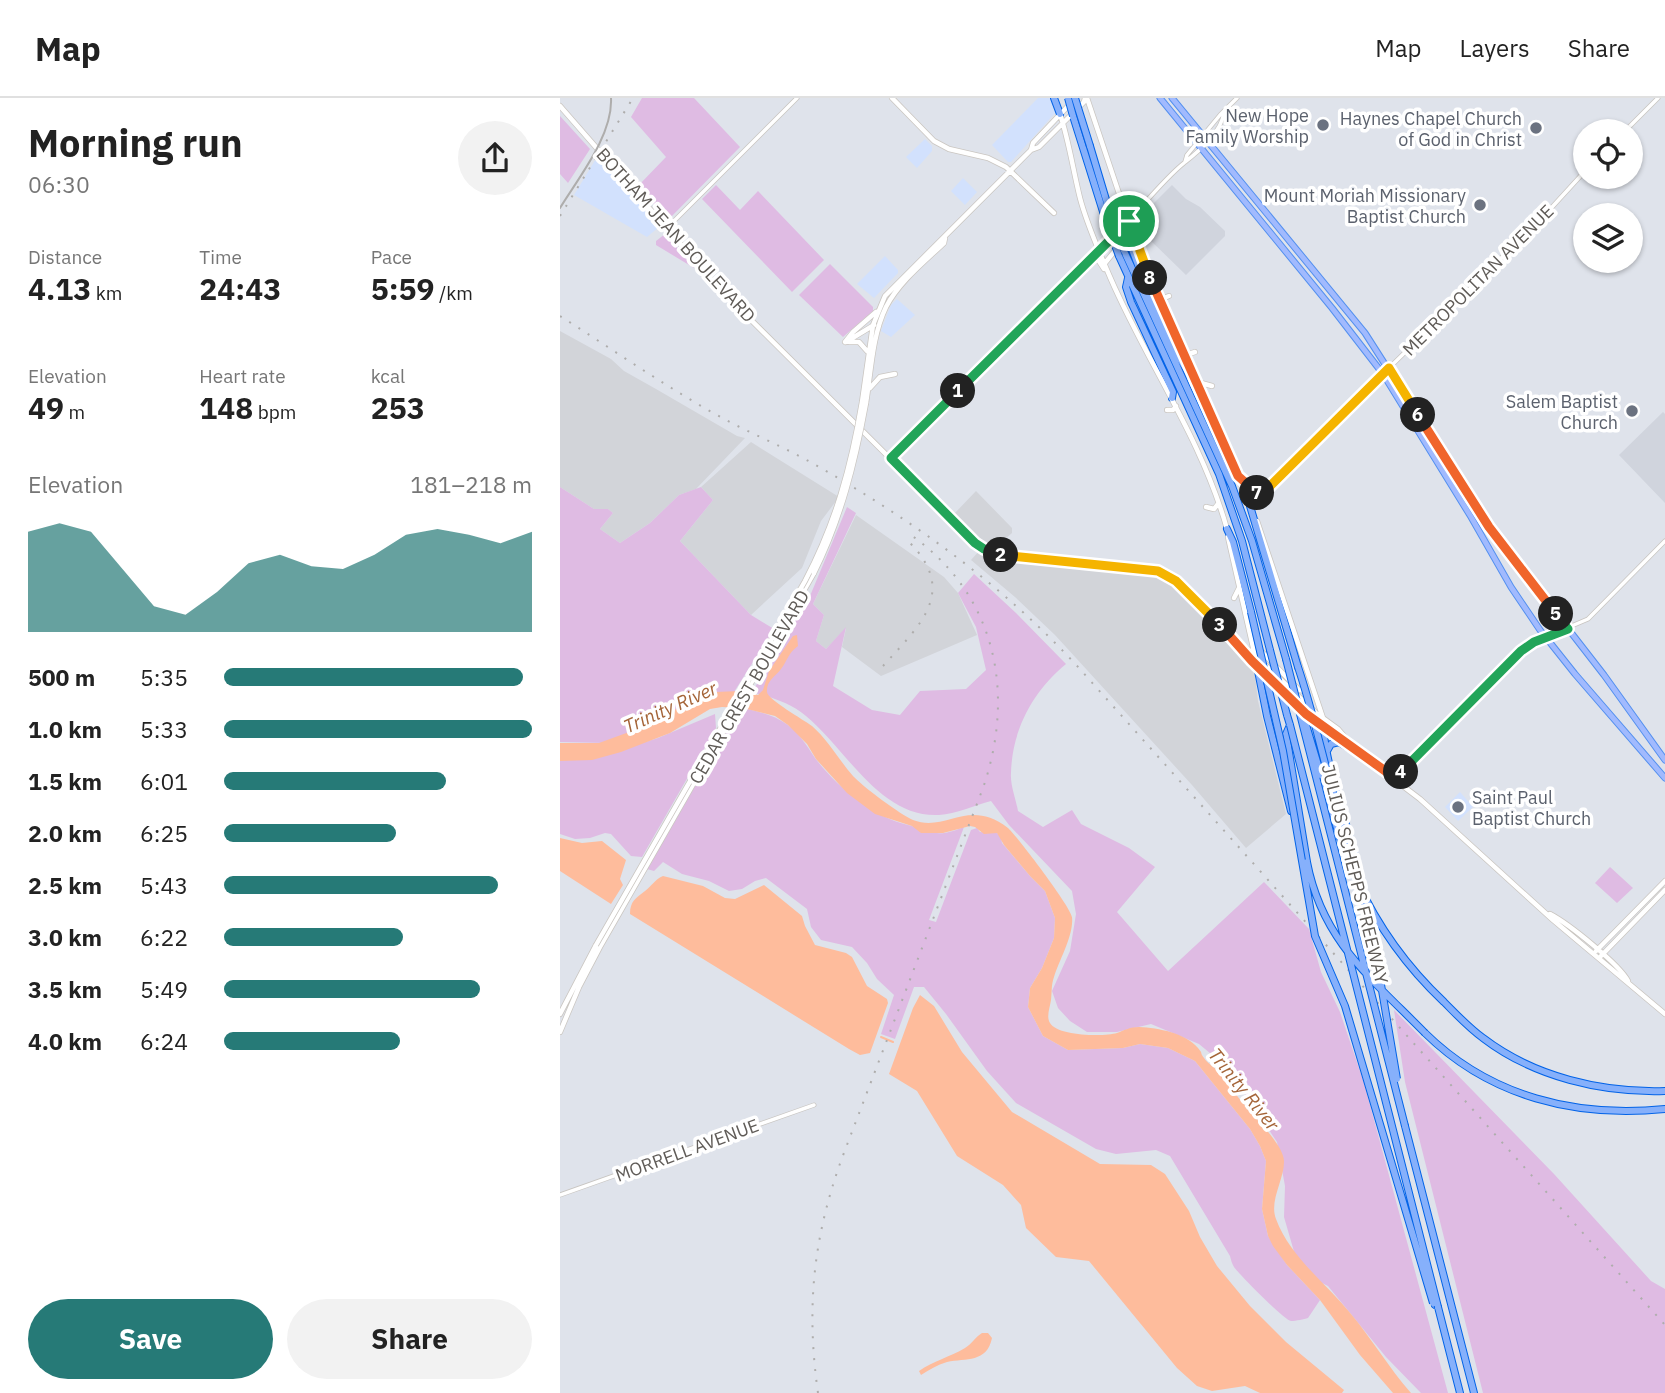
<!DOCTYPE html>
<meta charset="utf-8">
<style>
body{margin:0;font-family:"IBM Plex Sans",sans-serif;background:#f2f2f2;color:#222;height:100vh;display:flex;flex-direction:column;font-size:26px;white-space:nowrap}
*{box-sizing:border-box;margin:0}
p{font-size:23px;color:#767676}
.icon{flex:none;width:38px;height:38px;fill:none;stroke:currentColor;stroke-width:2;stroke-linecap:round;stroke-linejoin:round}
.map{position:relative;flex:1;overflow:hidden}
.drawer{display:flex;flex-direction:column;background:#fff;width:560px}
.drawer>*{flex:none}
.fabs{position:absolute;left:1013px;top:21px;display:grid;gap:14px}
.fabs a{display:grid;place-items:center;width:70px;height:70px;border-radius:50%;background:#fff;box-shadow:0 2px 5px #0004;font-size:35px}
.pin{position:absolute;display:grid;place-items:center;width:60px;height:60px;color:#fff;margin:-30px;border:4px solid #fff;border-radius:50%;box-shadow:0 2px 7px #0007}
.km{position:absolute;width:35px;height:35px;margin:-18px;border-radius:50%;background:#222;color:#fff;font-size:19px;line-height:35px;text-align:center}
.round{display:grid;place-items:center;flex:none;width:74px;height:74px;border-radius:37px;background:#f2f2f2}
.head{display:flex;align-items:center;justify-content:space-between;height:119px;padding:0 28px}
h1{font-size:38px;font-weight:800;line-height:52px}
.metrics{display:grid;grid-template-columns:repeat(3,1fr);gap:10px;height:119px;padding:7px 28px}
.metrics div{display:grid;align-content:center}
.metrics b{font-size:30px;font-weight:800}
.metrics small{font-size:19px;font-weight:400}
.metrics p{font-size:19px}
.chart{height:196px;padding:14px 28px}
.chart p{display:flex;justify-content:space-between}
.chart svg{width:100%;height:126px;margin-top:7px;fill:#267a77;opacity:.7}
.action{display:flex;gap:14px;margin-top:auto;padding:14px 28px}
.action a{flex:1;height:80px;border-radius:42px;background:#267a77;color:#fff;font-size:28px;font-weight:800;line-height:80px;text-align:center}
.action a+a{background:#f2f2f2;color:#222}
ul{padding:0 28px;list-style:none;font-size:23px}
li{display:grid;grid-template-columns:112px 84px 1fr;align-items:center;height:52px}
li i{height:18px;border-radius:9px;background:#267a77}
header{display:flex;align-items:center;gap:42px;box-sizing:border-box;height:98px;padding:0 35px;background:#fff;border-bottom:2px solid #e0e0e0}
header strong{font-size:33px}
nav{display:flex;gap:38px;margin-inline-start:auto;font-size:24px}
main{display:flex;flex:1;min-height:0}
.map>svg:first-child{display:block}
</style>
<header>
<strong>Map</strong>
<nav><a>Map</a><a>Layers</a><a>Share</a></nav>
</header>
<main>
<section class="drawer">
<div class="head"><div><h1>Morning run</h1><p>06:30</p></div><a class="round"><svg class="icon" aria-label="share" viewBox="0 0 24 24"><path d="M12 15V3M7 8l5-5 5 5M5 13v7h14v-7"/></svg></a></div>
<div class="metrics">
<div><p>Distance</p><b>4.13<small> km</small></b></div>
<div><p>Time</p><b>24:43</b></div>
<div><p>Pace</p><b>5:59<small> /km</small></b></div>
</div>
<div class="metrics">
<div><p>Elevation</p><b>49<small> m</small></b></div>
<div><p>Heart rate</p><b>148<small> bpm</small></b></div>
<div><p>kcal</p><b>253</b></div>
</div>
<div class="chart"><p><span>Elevation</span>181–218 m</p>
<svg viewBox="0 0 160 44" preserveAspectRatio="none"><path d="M0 44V9L10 6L20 9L30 22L40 35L50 38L60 30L70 20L80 17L90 21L100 22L110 17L120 10L130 8L140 10L150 13L160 9V44z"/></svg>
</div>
<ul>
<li><b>500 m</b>5:35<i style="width:97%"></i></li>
<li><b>1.0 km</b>5:33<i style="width:100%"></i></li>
<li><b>1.5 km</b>6:01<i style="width:72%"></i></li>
<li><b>2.0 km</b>6:25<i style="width:56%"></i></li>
<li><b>2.5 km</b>5:43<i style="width:89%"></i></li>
<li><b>3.0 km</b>6:22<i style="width:58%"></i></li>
<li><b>3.5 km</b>5:49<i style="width:83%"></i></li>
<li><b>4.0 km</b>6:24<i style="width:57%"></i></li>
</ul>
<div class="action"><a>Save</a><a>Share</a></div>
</section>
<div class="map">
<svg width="1105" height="1295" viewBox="0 0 1105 1295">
<rect width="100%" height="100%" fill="#dfe3eb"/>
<!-- commercial -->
<path fill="#d2e1fd" d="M478 0H490L495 15 451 64H448L432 47Z
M365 41 372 48V53L357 70 346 59Z
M37 59 99 129 87 139 14 97Z
M403 80 417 94 405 107 391 93Z
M325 158 338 172V175L314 200 297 186Z
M337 201 355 217 331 239 321 233 331 207Z
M900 694 913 709 898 723 885 709Z"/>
<!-- industrial -->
<path fill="#d2d4d9" d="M0 233 51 261 64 273 96 291 177 338 185 340 136 391 119 397 90 425 60 445 40 431 53 415 48 411H34L0 389Z
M191 344 279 399 261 423 242 470 191 517 120 443 153 402 141 389Z
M416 393 452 430V435L436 449 416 438 394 416Z
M296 417 384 479 398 495 417 537 321 578 282 549 286 530 266 551 256 543 264 517 253 506Z
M419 453 441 460 593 476 611 484 694 568 698 603 726 716 686 750 632 687 495 537 455 499 411 462Z"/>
<!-- education -->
<path fill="#d0d4dd" d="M612 87 626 101 640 109 665 133V138L626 177 586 138 577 136 574 125Z
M1103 314 1105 316V405L1059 357Z"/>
<!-- green -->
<path fill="#dfbbe3" d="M82 0H134L180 49 108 122 78 88 106 59 71 19Z
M0 18 30 51 8 85 0 76Z
M156 87 180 112 198 93 264 162 232 194 142 101Z
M105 136 134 169V170L96 147V143Z
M270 166 313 209V213L283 239 239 197Z
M0 389 34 411H48L53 415 40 431 60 445 90 425 119 397 141 389 153 402 120 443 191 517 214 531 174 594 45 645 0 644Z
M287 409 296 415 253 506 264 517 256 543 266 551 286 529 273 588 312 612 340 617 360 593 406 591 426 572 416 529 398 495 414 476 456 515 506 566C473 593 452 632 451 675 450 687 456 701 458 713L483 729 512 712 521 726 569 750 595 769 557 814 608 873 704 784 749 831 761 874 780 914 804 985 888 1295H861L826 1259 768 1188 750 1179 735 1157 724 1119 725 1088 717 1044 668 970 639 946 591 926 557 934H527L510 923 498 910 492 893 510 853 516 816 512 793 449 727 431 703C415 707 396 716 379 717 320 720 286 651 246 618 231 605 210 599 192 594L250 498Z
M183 610C200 614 214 617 228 627 240 636 247 648 255 660 277 689 313 719 348 727 375 733 374 741 404 729L369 822 376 824 411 732 417 730 420 734 437 735 441 739 442 745 470 778 485 793 495 820 494 840 482 870 470 890 468 909 483 938 508 952 563 950 580 946 608 950 635 963 690 1031 700 1048 706 1063 702 1111 708 1138 727 1167 760 1202 748 1220C744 1221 736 1223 731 1223 723 1221 679 1176 674 1169 672 1166 671 1162 670 1158L610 1058 596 1052 556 1056 536 1051 456 1005 427 973 386 916 364 889H354L335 941 321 936 334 897 317 881 307 865 292 849 261 842 251 829 247 811 206 780 195 783 182 791 169 793 149 783 122 776 103 764 94 773 87 771 177 616Z
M155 616 156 630 82 759 71 758 51 736 45 735 30 740 15 741 0 736V656L51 655 98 640Z
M1050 769 1073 790 1057 805 1035 785Z
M834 912 994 1076 1091 1183 1105 1191V1295H923L845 984Z"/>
<!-- water -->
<path fill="#febc9c" d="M237 537 238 548C228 555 228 562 221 571 216 578 206 583 207 594 207 601 244 622 252 628 268 642 279 662 293 678 302 688 341 717 353 722 386 735 408 699 448 730 457 738 511 809 512 819 514 837 499 862 494 879 491 887 492 895 491 902 490 909 486 919 490 925 497 938 544 939 557 935 565 932 570 929 579 929 599 930 625 935 638 950 644 957 639 953 644 960 648 966 656 970 661 976 668 983 672 991 678 999 689 1014 725 1047 724 1064 724 1082 709 1103 716 1121 730 1159 766 1185 791 1216 812 1241 829 1270 851 1295H833L800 1257 760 1202 727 1167 713 1148 708 1138 702 1111 706 1063 700 1048 690 1031 635 963 608 950 580 946 563 950 508 952 483 938 468 909 470 890 482 870 494 840 495 820 485 793 470 778 444 747 437 735 424 736 415 729 410 728 383 735H361L352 728 315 716 287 695 256 661 247 646 228 627 215 618 183 610 162 609 150 611 110 635 61 654 32 662 0 663V645H39L91 626 136 599 156 594 179 593 198 597 203 592 209 573 233 538Z
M0 740 22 745 42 743 66 762 60 781 63 787 51 806 0 773Z
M103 778 143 788 165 800 175 801 204 787 242 818 245 828 255 847 286 855 292 859 307 888 327 901 328 905 310 955 300 957 289 951 70 816C70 803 76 800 85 793 92 788 94 782 103 778Z
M360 897 374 908 402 954 452 1014 540 1066 591 1067 605 1076 629 1113 640 1139 657 1168 690 1208 726 1244 784 1292 782 1295H700L685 1288 652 1293 637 1288 617 1270 529 1163 496 1159 466 1130 461 1107 443 1087 397 1058 357 993 329 976 353 910Z
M422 1235H428L432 1240C427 1265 406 1260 387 1264 377 1267 369 1272 361 1277L359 1273C373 1263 390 1259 405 1250 412 1246 415 1239 422 1235Z"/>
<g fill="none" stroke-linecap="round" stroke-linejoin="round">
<!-- stream -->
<path stroke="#febc9c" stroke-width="2" d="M321 939 333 944"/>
<defs>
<path id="tertiary" d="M1065 33 1098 0
M625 64 627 57 660 17 677 0
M563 129C582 109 604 81 624 65 639 53 662 34 664 14
M107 130 237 0
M828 271 983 119 1026 72
M331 360 553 139
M678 378 700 398
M691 407 823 277
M835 680 961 553 974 544 1028 521 1105 443
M0 1097 254 1007"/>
<path id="secondary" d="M332 0 374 43 389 51 428 60 446 69 494 115
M527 0 583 167 633 278
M0 8 157 188 415 445 434 455 586 471 609 477 616 483 746 616 797 652
M500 16C509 43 513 72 520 100 527 127 539 153 550 179 587 265 641 339 667 431
M471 52 479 49 524 4 525 0
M535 157 544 171
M545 165 558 149
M597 197 604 200 609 198
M285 244 293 234 316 214
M286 244 314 227
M289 244H299L307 253
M623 254 629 256 635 254
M638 289 691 409
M310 290 320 279 335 276
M639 290 641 285 652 288
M302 304 313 227 325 198 471 52 473 45 510 6
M306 305C311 274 312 238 326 209 339 184 364 164 384 145L385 140
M607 312H613L616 308
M646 409 654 411 658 406
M697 423 763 620V628
M668 439 697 567
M674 500 679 490
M676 543 694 556
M702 554 739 592 746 593
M703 565 756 615 778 631 789 644
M806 660 860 701 993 822 1105 916
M990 816C1009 826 1059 866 1068 883
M1036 853 1105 783
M1041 858 1105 792
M0 916 36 847
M0 934 19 889 40 849 254 475"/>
<path id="primary" d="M600 0 772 210 823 276 911 419 951 489 980 532 1015 576 1105 680
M612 0 805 235 929 429 1044 577 1105 662"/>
<path id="motorway" d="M494 0 500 16
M513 18 545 120
M530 48 550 115
M571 149C590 197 609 249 639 291
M564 153 672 388 692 443 726 561
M559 158 659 376 682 443 710 552
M568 180 566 189 571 204 613 294 612 300
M690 408 738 569
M667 431 673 444 691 514
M697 568 707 618 731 713
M727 617 730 627 726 636 747 764
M763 629C768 682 792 734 801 787
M767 653 771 646 779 644 806 660
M761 677C772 712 781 750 797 783 818 829 848 870 884 904 897 917 909 930 923 940 974 979 1042 995 1105 993
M781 722 789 748
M804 801 816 857
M865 935C930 999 1016 1020 1105 1011
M845 1028 914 1295
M875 1207 878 1209 900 1295"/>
</defs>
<!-- tertiary casing -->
<use href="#tertiary" stroke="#c8c5c1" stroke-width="5"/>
<!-- secondary casing -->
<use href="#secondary" stroke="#cac6c1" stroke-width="6"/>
<!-- primary casing -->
<use href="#primary" stroke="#5490ef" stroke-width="7"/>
<!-- motorway casing -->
<use href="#motorway" stroke="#0363e7" stroke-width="8"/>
<!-- tertiary -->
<use href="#tertiary" stroke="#fff" stroke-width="3.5"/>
<!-- secondary -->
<use href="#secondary" stroke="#fff" stroke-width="4.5"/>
<!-- primary -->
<use href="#primary" stroke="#a1bafe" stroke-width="5"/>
<!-- motorway -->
<use href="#motorway" stroke="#86b0fb" stroke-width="6"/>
<!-- tram -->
<path stroke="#aeadac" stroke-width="2" d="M0 110C19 79 53 37 51 0"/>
<!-- rail -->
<path stroke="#aeadac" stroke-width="2" stroke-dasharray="2 9" stroke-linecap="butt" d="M0 118 73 0
M0 218C55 253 109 291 166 322 194 337 224 349 252 365 351 421 442 486 519 570L1105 1227
M323 568C359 528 399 494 349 444
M258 1295C246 1210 253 1140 282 1060L423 690C456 594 436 495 348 435"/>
<defs>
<path id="secondary-bridge" d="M254 475C281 421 295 365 306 305
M36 847 245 483C276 424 291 369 302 304"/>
<path id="motorway-bridge" d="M508 0 513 18
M515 0 530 48
M556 111 571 149
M550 115 564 153
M545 120 559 158
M691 514 723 653 755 838 785 908 873 1205
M710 552 727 617
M726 561 845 1028
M738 569C755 619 765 672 781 722
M744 620 761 677
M730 627 878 1209
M747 764C762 843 812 881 865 935
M816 857 837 981"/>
</defs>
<!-- secondary-bridge casing -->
<use href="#secondary-bridge" stroke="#cac6c1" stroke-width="6" stroke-linecap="butt"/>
<!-- motorway-bridge casing -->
<use href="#motorway-bridge" stroke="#0363e7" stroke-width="8" stroke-linecap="butt"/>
<!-- secondary-bridge -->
<use href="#secondary-bridge" stroke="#fff" stroke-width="4.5"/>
<!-- motorway-bridge -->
<use href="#motorway-bridge" stroke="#86b0fb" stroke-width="6"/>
</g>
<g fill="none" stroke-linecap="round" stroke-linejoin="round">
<defs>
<path id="split-1" d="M398 293 569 123"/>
<path id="split-2" d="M398 293 331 360 415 445 424 451 441 457"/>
<path id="split-3" d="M441 457 598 473 616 483 660 527"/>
<path id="split-4" d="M660 527 692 563 746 616 835 680 841 674"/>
<path id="split-5" d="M841 674 961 553 974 544 1008 531 996 516"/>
<path id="split-6" d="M858 317 929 429 996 516"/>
<path id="split-7" d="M697 395 700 398 829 270 858 317"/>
<path id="split-8" d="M590 180 678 378 697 395"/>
<path id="split-9" d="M569 123 590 180"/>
</defs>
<!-- split-1 casing -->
<use href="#split-1" stroke="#fff" stroke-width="14"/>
<!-- split-2 casing -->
<use href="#split-2" stroke="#fff" stroke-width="14"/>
<!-- split-3 casing -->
<use href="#split-3" stroke="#fff" stroke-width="14"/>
<!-- split-4 casing -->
<use href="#split-4" stroke="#fff" stroke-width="14"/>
<!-- split-5 casing -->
<use href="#split-5" stroke="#fff" stroke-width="14"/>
<!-- split-6 casing -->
<use href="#split-6" stroke="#fff" stroke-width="14"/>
<!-- split-7 casing -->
<use href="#split-7" stroke="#fff" stroke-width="14"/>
<!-- split-8 casing -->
<use href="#split-8" stroke="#fff" stroke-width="14"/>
<!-- split-9 casing -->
<use href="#split-9" stroke="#fff" stroke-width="14"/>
<!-- split-1 -->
<use href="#split-1" stroke="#22a559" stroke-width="9"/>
<!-- split-2 -->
<use href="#split-2" stroke="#22a559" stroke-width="9"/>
<!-- split-3 -->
<use href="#split-3" stroke="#f5b400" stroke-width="9"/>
<!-- split-4 -->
<use href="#split-4" stroke="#f0652b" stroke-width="9"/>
<!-- split-5 -->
<use href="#split-5" stroke="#22a559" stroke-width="9"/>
<!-- split-6 -->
<use href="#split-6" stroke="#f0652b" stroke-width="9"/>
<!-- split-7 -->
<use href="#split-7" stroke="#f5b400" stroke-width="9"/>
<!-- split-8 -->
<use href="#split-8" stroke="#f0652b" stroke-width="9"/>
<!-- split-9 -->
<use href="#split-9" stroke="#f5b400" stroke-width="9"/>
</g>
<!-- markers -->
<g fill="#6b7280" stroke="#fff" stroke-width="2.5">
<circle cx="763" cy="27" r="7"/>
<circle cx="976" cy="30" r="7"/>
<circle cx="920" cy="107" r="7"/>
<circle cx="1072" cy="313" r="7"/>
<circle cx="898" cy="709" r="7"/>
</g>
<g text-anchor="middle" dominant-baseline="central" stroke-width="7" stroke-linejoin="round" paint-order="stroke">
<!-- worship labels -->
<g font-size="18" fill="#5b616d" stroke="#fff" text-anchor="end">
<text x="749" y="17">New Hope<tspan x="749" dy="21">Family Worship</tspan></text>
<text x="962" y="20">Haynes Chapel Church<tspan x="962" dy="21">of God in Christ</tspan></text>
<text x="906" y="97">Mount Moriah Missionary<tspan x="906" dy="21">Baptist Church</tspan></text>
<text x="1058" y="303">Salem Baptist<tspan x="1058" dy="21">Church</tspan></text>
<text x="912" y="699" text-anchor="start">Saint Paul<tspan x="912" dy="21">Baptist Church</tspan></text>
</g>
<!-- street labels -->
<g font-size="18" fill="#605c58" stroke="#fff">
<text transform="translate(116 137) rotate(48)">BOTHAM JEAN BOULEVARD</text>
<text transform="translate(918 182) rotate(-45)">METROPOLITAN AVENUE</text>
<text transform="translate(189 589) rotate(-60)">CEDAR CREST BOULEVARD</text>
<text transform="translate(795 776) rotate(76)">JULIUS SCHEPPS FREEWAY</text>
<text transform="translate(127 1052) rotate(-20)">MORRELL AVENUE</text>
</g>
<!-- water labels -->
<g font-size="19" font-style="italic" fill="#a56539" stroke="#fff">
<text transform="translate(110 609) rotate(-24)">Trinity River</text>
<text transform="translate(684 991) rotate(51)">Trinity River</text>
</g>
</g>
</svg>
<div class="fabs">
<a><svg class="icon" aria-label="locate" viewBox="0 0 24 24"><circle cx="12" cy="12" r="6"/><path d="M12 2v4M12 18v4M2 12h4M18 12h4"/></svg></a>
<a><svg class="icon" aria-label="layers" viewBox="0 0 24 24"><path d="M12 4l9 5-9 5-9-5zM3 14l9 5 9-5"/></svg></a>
</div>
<div class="pin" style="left:569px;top:123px;background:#1e9e55"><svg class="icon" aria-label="arrive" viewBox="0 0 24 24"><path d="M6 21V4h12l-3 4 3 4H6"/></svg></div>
<b class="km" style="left:398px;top:293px">1</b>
<b class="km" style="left:441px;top:457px">2</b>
<b class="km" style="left:660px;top:527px">3</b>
<b class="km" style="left:841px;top:674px">4</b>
<b class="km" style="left:996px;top:516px">5</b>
<b class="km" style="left:858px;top:317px">6</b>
<b class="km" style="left:697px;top:395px">7</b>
<b class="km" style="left:590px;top:180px">8</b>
</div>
</main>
